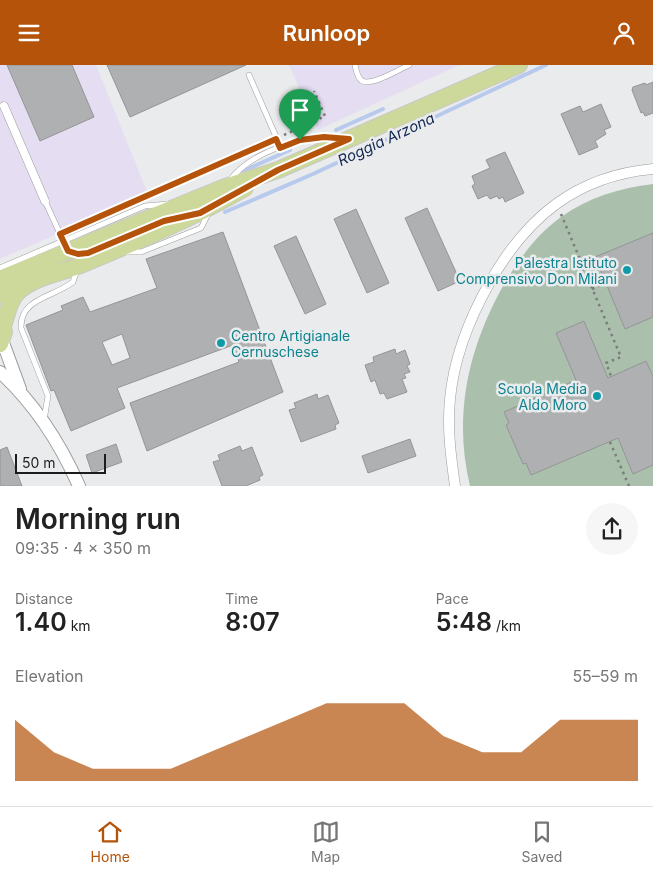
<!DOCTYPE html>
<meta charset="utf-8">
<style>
body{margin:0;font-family:Inter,sans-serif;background:#f6f6f6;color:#222;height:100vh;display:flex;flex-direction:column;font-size:19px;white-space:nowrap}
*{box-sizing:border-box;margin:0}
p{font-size:16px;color:#767676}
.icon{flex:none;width:28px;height:28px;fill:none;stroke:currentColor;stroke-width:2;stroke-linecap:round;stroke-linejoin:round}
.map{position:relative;height:421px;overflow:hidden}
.drawer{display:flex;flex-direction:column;background:#fff;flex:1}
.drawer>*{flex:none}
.scale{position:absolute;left:15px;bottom:12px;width:91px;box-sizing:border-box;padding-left:5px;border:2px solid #1b1c1c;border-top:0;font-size:14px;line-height:18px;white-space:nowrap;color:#1b1c1c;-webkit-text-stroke:4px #eaebec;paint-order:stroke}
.pin{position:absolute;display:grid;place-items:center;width:42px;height:42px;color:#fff;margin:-51px -21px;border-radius:50% 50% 50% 0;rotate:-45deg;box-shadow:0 0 5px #0007}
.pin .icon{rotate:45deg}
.round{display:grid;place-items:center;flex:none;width:52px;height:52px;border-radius:26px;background:#f6f6f6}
.overview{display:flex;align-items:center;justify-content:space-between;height:85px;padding:0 15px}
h1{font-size:28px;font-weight:600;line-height:38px}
.stats{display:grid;grid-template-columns:repeat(3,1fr);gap:8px;height:85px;padding:5px 15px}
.stats div{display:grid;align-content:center}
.stats b{font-size:25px;font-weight:600}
.stats small{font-size:14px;font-weight:400}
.stats p{font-size:14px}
.chart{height:140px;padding:10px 15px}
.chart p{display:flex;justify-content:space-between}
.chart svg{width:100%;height:90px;margin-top:5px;fill:#b45309;opacity:.7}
header{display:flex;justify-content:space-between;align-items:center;height:65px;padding:0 15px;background:#b45309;color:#fff;font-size:22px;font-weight:600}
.tab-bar{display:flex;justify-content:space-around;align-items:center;height:70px;border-top:1px solid #e0e0e0;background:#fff;font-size:14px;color:#767676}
.tab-bar a{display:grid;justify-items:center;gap:2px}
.tab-bar .on{color:#b45309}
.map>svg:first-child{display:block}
</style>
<header><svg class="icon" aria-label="menu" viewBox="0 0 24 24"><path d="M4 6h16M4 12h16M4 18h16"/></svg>Runloop<svg class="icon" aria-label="person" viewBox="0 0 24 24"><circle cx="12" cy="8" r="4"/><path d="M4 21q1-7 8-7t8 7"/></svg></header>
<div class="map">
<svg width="653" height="421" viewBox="0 0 653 421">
<rect width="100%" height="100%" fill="#eaebec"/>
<!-- commercial -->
<path fill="#e5ddf2" d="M0 0H96L148 129 0 194Z
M289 0H459L318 65Z"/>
<!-- green -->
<path fill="#abbfad" d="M653 119V421H470C453 350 468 284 503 221 519 194 536 170 561 152 589 132 620 123 653 119Z"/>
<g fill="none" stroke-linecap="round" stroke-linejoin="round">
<!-- stream -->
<path stroke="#b7caed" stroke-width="4" d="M336 65 383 44
M243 106 290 85
M225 147 313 109 546 0"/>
</g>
<!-- building -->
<path fill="#afb0b1" stroke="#949596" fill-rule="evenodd" d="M7 0H72L94 52 40 76Z
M107 0H246L130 52Z
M653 17V48L645 51 643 47 641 48 632 25 633 22 645 18 646 20Z
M601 39 611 62 604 65 606 69 595 76 598 82 579 90 561 49 580 41 583 47Z
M505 87 524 128 505 137 503 132 499 134 497 131 490 134 487 130 478 134 472 121 475 119 472 111 490 103 486 95Z
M427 143 460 216 438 226 405 153Z
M356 144 389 218 367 228 334 154Z
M223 167 283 327 147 386 130 338 239 297 233 280 117 323 125 343 71 366 54 325 51 326 26 260 63 245 61 241 83 232 90 247 157 223 146 194ZM122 269 130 293 112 300 102 277Z
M653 168V252L625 264 595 192Z
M296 171 326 239 305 249 274 181Z
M584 256 608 313 646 296 653 311V400L633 409 618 373 531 410 526 398 523 399 506 360 509 358 504 347 576 315 556 268Z
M395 284 396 289 405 285 410 299 407 301 410 307 404 309 406 313 402 314 407 327 387 334 384 328 380 329 375 315 371 317 365 300 374 297 373 292Z
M317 329 318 334 328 330 339 358 335 360 336 364 301 377 289 345 296 343 294 338Z
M410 374 416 391 368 408 362 391Z
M116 379 122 397 92 408 86 390Z
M240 381 242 386 252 382 263 410 259 412 260 415 246 421H222L213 397 220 395 218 390Z
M7 382 22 421H0V385Z"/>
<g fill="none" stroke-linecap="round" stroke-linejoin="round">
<defs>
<path id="service" d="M355 0C356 4 357 12 361 15 369 23 400 4 409 0
M249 10 281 83
M230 115C251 87 305 69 339 73
M45 136 67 184
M125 187H141L201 163 208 149
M0 203 145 141 168 139
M44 355 48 331 21 263C20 233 54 232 73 217L77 204"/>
<path id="pedestrian" d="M4 41 45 136"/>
<path id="minor" d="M455 421C451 392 447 364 450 334 454 292 469 254 490 217 527 152 576 111 653 104"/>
<path id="tertiary" d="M2 275 20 324
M0 307C35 339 60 378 79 421"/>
<path id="primary" d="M0 214 225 122 278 105 519 0
M0 229 22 213
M0 251 4 267 0 279
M4 258C8 246 10 233 20 225 39 210 63 208 83 199 138 176 193 153 245 123"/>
</defs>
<!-- service casing -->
<use href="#service" stroke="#9c9d9e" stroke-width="6"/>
<!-- pedestrian casing -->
<use href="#pedestrian" stroke="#9c9d9e" stroke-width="9"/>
<!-- minor casing -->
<use href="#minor" stroke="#9c9d9e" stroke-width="11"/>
<!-- tertiary casing -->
<use href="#tertiary" stroke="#9c9d9e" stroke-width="14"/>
<!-- primary casing -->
<use href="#primary" stroke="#c8c9c9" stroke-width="18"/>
<!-- path -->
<path stroke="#7c7d7d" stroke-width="2.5" stroke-dasharray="2.5 4" stroke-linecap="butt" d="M284 70 325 51 314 26
M144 132 254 84
M561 149 621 292 606 298 611 311
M592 224 606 218
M610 377 629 421"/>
<!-- service -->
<use href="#service" stroke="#fff" stroke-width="5"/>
<!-- pedestrian -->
<use href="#pedestrian" stroke="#fff" stroke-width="8"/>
<!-- minor -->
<use href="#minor" stroke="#fff" stroke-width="10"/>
<!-- tertiary -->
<use href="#tertiary" stroke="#fff" stroke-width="12"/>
<!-- primary -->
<use href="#primary" stroke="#cdd89b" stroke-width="16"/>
</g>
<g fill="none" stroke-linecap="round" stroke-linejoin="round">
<defs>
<path id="route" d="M324 72 349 74 278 105 200 148 164 156 88 188 78 189 68 186 60 169 276 74 280 83 300 75Z"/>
</defs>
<!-- route casing -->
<use href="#route" stroke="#fff" stroke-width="10"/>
<!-- route -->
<use href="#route" stroke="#b45309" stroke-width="6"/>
</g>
<!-- markers -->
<g fill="#0f9aa8" stroke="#eaebec" stroke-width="2">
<circle cx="627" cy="205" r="5"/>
<circle cx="221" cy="278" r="5"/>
<circle cx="597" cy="331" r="5"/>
</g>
<g text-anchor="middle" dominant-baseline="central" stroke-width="5" stroke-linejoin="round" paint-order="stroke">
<!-- culture labels -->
<g font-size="14" fill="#0d838f" stroke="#eaebec" text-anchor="end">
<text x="617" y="197">Palestra Istituto<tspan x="617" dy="16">Comprensivo Don Milani</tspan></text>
<text x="231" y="270" text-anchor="start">Centro Artigianale<tspan x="231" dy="16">Cernuschese</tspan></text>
<text x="587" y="323">Scuola Media<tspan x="587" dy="16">Aldo Moro</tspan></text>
</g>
<!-- water labels -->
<g font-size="15" font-style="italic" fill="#122853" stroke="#eaebec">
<text transform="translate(386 74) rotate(-25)">Roggia Arzona</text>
</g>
</g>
</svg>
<div class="scale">50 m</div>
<div class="pin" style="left:300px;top:75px;background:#1e9e55"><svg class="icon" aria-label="arrive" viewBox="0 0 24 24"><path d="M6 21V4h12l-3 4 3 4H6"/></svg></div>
</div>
<section class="drawer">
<div class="overview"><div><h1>Morning run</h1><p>09:35 · 4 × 350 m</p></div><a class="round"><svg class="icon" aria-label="share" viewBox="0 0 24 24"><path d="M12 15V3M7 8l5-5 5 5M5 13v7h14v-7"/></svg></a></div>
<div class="stats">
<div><p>Distance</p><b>1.40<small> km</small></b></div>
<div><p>Time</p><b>8:07</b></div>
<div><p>Pace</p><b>5:48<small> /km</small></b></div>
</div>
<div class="chart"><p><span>Elevation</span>55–59 m</p>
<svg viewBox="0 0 160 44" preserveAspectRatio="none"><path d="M0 44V14L10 30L20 38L30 38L40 38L50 30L60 22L70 14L80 6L90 6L100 6L110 22L120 30L130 30L140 14L150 14L160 14V44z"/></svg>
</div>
</section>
<nav class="tab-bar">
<a class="on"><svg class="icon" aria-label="home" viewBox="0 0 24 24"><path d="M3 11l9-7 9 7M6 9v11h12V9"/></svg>Home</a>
<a><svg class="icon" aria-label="map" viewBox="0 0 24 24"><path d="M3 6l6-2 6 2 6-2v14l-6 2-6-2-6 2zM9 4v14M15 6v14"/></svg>Map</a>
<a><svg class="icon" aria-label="saved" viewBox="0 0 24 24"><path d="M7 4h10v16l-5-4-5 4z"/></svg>Saved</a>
</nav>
